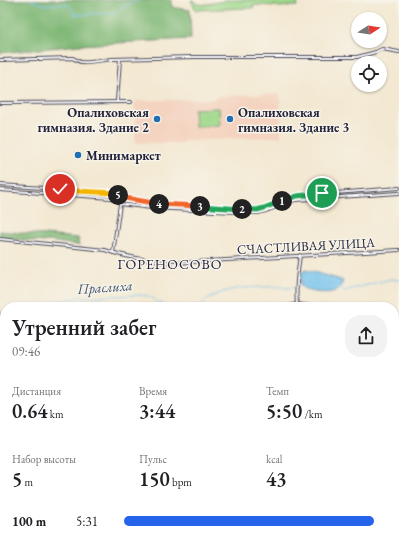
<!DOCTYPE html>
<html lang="ru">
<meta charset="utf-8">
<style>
body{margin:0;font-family:"EB Garamond",serif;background:#f2f2f2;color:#202124;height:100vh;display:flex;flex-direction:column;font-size:15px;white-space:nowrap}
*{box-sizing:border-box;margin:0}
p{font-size:13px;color:#757577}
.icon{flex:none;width:22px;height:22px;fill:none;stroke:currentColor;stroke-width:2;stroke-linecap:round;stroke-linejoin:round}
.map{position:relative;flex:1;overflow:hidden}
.sheet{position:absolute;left:0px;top:302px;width:399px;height:242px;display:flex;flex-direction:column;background:#fff;border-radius:16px 16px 0 0;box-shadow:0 1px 3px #0004}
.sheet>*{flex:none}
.needle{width:26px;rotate:78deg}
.tools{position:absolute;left:351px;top:12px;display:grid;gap:8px}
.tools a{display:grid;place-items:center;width:36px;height:36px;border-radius:50%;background:#fff;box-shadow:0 1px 3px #0004;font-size:20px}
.pin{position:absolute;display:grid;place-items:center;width:34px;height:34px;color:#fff;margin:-17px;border:2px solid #fff;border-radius:50%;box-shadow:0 1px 4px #0007}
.km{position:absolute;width:20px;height:20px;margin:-10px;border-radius:50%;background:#222;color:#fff;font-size:11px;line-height:20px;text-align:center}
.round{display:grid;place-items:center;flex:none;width:42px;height:42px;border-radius:16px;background:#f2f2f2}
.headline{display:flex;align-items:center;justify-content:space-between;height:68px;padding:0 12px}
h1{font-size:22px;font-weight:600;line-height:30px}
.stats{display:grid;grid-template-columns:repeat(3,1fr);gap:6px;height:68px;padding:4px 12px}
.stats div{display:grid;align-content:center}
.stats b{font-size:20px;font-weight:600}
.stats small{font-size:11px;font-weight:400}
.stats p{font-size:11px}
ul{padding:0 12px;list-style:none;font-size:13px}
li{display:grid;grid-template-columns:64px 48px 1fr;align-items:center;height:30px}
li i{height:10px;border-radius:5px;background:#2563eb}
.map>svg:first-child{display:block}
</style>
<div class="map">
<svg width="399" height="544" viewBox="0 0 399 544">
<rect width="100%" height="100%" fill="#f7f3e8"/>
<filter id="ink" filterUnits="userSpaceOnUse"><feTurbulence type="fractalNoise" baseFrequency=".025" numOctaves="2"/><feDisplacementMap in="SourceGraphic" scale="8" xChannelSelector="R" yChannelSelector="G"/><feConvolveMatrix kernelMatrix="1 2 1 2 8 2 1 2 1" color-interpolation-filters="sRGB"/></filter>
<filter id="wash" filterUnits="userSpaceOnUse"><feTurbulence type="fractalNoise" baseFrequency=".012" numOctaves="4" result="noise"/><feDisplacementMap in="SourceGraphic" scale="16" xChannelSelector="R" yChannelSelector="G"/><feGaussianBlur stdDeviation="0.9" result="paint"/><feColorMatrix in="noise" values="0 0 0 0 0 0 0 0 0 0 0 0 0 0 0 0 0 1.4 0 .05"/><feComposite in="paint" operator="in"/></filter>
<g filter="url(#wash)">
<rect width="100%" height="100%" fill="#f3e8d1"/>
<!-- built -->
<path fill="#f4d3c0" d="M280 94 281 136 279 137H264L184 141 182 143H137L135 139V101L214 99 219 96Z"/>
<!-- green -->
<path fill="#9fd88a" stroke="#607d62" d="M191 0H193L196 3 202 5 224 1 225 0H298L297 6 278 7 277 6 253 5V8L196 10Z
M219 108 220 125 195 127 194 109Z"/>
<!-- forest -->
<path fill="#7fb876" stroke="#506d58" d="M0 0H172V7L190 10 191 39 79 45 0 53Z
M0 231 78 238 79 239 78 242 79 245H76L48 241 43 242 3 238 0 237Z
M0 311 5 317V373L0 383Z
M164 539H237L233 544H148Z"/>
<!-- water -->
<path fill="#72c1ed" stroke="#4a7294" d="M306 270 338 279 343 281C342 285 339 289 335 291 328 294 306 293 301 286 300 283 301 280 301 277 302 272 302 271 306 270Z"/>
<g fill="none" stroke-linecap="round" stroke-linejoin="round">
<!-- stream -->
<path stroke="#72c1ed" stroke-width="1" d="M31 0 45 5 58 4 69 5 75 15 119 12 126 5 140 0
M298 286 302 284
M339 287 344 291 391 279 399 280
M42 307 54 302 80 297 141 295C143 296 145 295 147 296 152 296 155 302 161 303L163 305 167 307
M197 307C204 302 211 297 218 294 233 287 257 287 274 287 283 286 286 290 295 287
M0 361 5 354"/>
</g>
</g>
<g filter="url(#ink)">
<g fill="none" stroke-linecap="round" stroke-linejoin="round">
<defs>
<path id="street" d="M0 60 72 58C76 59 77 61 81 62 91 63 102 60 112 59L195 57H357L376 52 382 49 399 52
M117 102 120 59
M0 103 131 102
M0 185 116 193 121 197 125 198C168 206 213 208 257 209L264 208 297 196 399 188
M0 190 111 198C115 199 118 200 120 204L151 208 258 213C271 211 282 203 295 200L399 193
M0 239 105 250C127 258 151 260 174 263L399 250
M113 253 120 204
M297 304C295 288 298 271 300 255
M284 307 297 304 317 307
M385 307H386
M394 407 399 401
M394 464 399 457
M0 471 5 462
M0 474 5 479
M394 479 399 484
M394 516 399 510
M58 539 63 544
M34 544 39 539
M92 544 101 539
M279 544 284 539
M325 544 329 539
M369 544 374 539"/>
</defs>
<!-- street casing -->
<use href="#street" stroke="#414052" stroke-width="4"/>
<!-- street -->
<use href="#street" stroke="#fff" stroke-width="2"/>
<defs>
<path id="rail" d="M394 360 399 351
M244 544 248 539"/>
</defs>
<!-- rail casing -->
<use href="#rail" stroke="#22223b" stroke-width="2.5"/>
<!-- rail -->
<use href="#rail" stroke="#f7f3e8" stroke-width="1" stroke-dasharray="3" stroke-linecap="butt"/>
</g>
</g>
<g fill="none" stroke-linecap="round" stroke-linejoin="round" filter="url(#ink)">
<defs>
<path id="split-1" d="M282 201 297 196 322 193"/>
<path id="split-2" d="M242 209 257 210 264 208 282 201"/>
<path id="split-3" d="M200 206 242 209"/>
<path id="split-4" d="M159 204 200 206"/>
<path id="split-5" d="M118 195 125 198 159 204"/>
<path id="split-6" d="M77 191 116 193 118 195"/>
<path id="split-7" d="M60 189 77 191"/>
</defs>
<!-- split-1 casing -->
<use href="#split-1" stroke="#fff" stroke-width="8"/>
<!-- split-2 casing -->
<use href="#split-2" stroke="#fff" stroke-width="8"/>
<!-- split-3 casing -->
<use href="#split-3" stroke="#fff" stroke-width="8"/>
<!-- split-4 casing -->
<use href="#split-4" stroke="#fff" stroke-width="8"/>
<!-- split-5 casing -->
<use href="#split-5" stroke="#fff" stroke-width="8"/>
<!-- split-6 casing -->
<use href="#split-6" stroke="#fff" stroke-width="8"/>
<!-- split-7 casing -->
<use href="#split-7" stroke="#fff" stroke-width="8"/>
<!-- split-1 -->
<use href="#split-1" stroke="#22a559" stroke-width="5"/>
<!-- split-2 -->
<use href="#split-2" stroke="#22a559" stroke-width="5"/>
<!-- split-3 -->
<use href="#split-3" stroke="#22a559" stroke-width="5"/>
<!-- split-4 -->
<use href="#split-4" stroke="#f0652b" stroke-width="5"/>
<!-- split-5 -->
<use href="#split-5" stroke="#f0652b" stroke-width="5"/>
<!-- split-6 -->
<use href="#split-6" stroke="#f5b400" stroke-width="5"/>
<!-- split-7 -->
<use href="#split-7" stroke="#f5b400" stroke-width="5"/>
</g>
<!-- markers -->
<g fill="#1f6fb2" stroke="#f7f3e8" stroke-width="1.5">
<circle cx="157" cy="119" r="4"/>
<circle cx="230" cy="119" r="4"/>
<circle cx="78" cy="155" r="4"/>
</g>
<g text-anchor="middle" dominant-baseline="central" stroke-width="3" stroke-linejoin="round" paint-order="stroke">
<!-- poi labels -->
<g font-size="13" font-weight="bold" fill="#22223b" stroke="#f7f3e8" text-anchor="start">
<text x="149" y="112" text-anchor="end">Опалиховская<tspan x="149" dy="15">гимназия. Здание 2</tspan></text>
<text x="238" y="112">Опалиховская<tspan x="238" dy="15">гимназия. Здание 3</tspan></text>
<text x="86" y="155">Минимаркет</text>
</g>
<!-- street labels -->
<g font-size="13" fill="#22223b" stroke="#f7f3e8">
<text transform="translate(306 246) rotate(-3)">СЧАСТЛИВАЯ УЛИЦА</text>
</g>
<!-- neighbourhood labels -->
<g font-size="14" letter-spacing="1" fill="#22223b" stroke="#f7f3e8">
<text x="170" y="264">ГОРЕНОСОВО</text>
</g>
<!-- water labels -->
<g font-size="14" font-style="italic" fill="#3a5270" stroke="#f7f3e8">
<text transform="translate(105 287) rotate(-4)">Праслиха</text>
</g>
</g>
</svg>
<div class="tools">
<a><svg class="needle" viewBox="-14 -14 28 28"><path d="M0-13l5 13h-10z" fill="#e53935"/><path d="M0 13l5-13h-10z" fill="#757577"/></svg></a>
<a><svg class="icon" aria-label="locate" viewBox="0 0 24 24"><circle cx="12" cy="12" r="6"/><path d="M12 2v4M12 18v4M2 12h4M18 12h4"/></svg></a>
</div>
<div class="pin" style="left:322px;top:193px;background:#1e9e55"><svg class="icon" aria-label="arrive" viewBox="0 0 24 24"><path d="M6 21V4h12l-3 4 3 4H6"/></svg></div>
<div class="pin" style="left:60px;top:189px;background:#d93025"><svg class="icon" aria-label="check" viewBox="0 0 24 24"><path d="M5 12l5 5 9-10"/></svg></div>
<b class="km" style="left:282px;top:201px">1</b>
<b class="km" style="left:242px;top:209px">2</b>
<b class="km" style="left:200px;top:206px">3</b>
<b class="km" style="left:159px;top:204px">4</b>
<b class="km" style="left:118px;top:195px">5</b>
<section class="sheet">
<div class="headline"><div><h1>Утренний забег</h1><p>09:46</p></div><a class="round"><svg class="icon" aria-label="share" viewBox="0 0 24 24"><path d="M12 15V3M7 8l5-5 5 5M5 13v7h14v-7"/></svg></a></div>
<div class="stats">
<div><p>Дистанция</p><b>0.64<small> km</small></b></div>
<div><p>Время</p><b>3:44</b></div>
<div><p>Темп</p><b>5:50<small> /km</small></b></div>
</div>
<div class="stats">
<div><p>Набор высоты</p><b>5<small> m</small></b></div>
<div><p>Пульс</p><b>150<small> bpm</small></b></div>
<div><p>kcal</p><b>43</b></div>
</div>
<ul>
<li><b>100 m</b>5:31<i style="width:95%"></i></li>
</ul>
</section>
</div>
